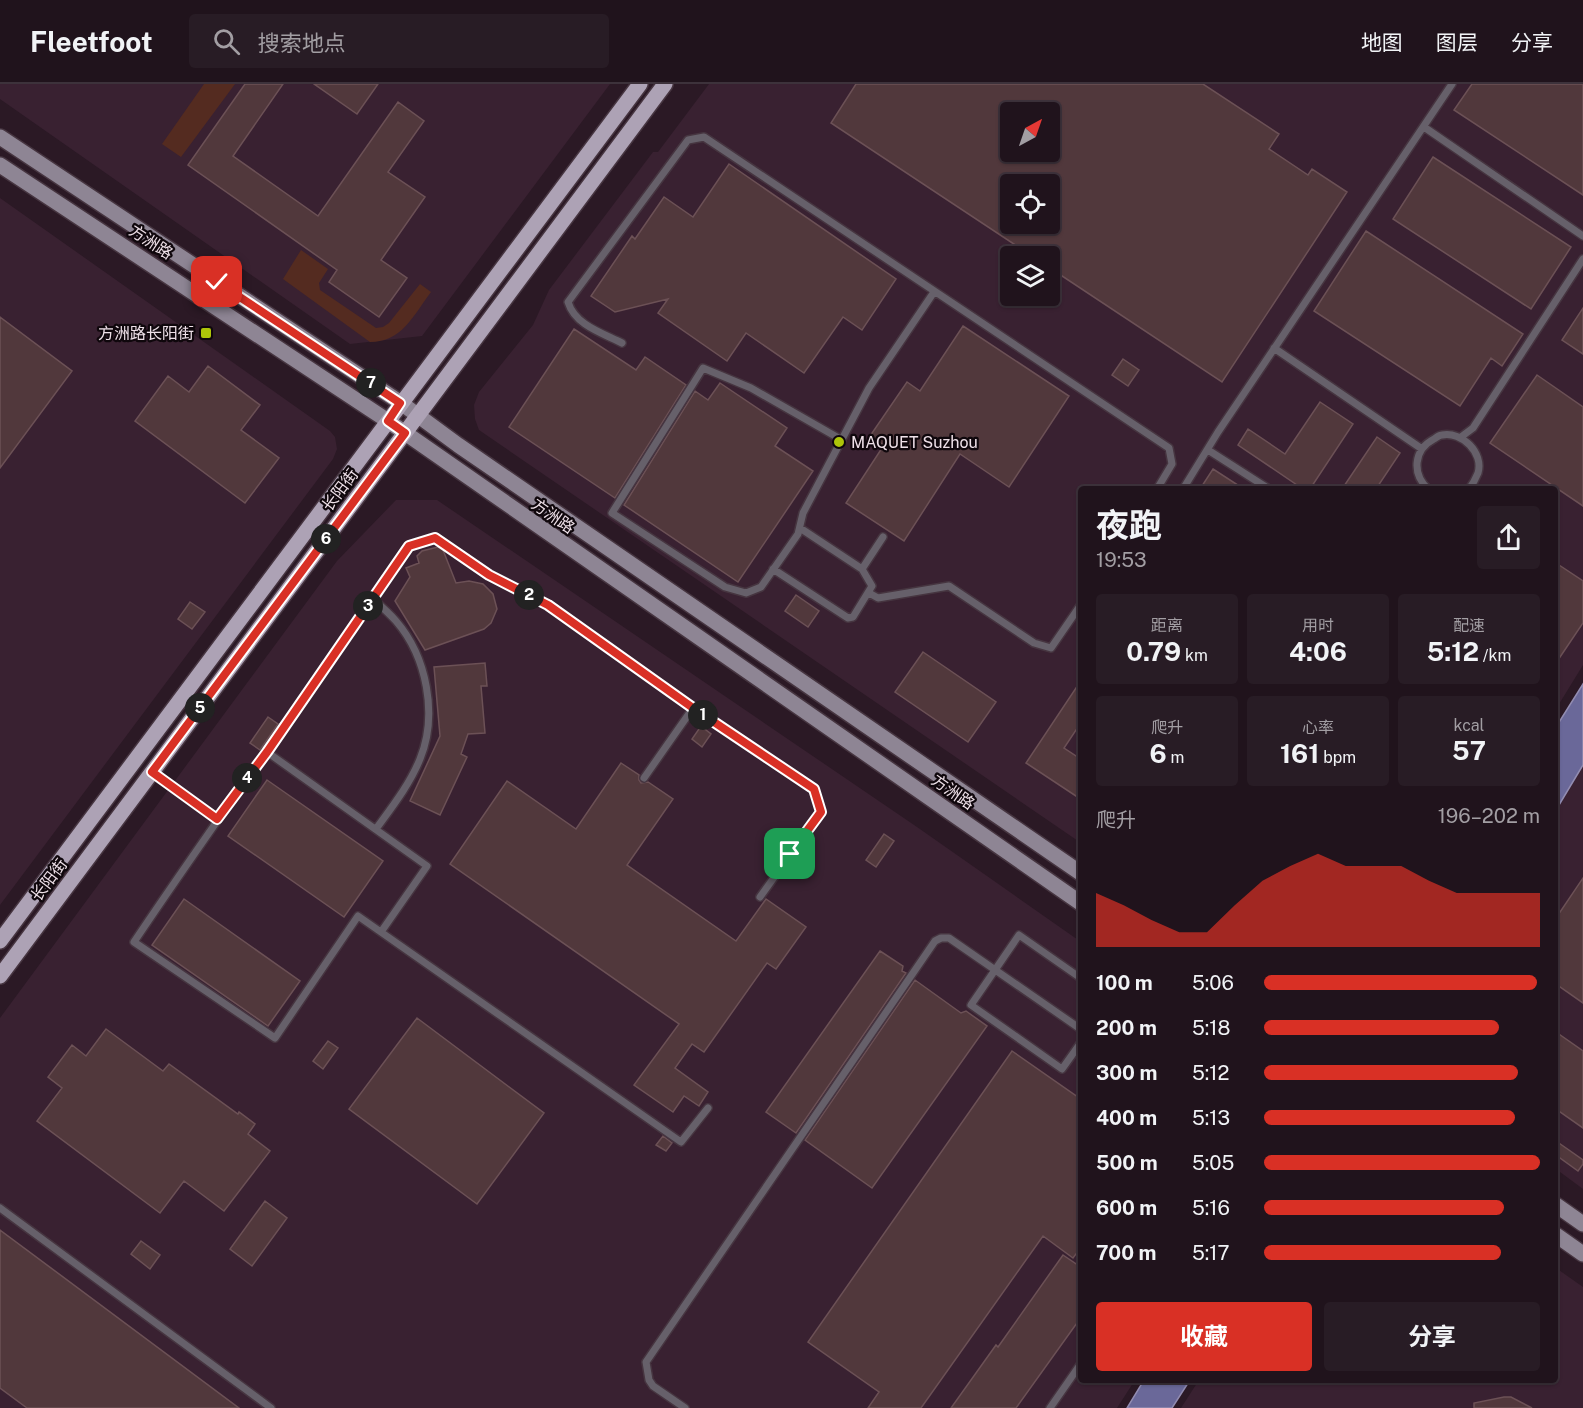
<!DOCTYPE html>
<html lang="zh">
<meta charset="utf-8">
<style>
body{margin:0;font-family:"Public Sans","Noto Sans SC",sans-serif;background:#281c25;color:#f1f3f6;height:100vh;display:flex;flex-direction:column;font-size:22px;white-space:nowrap}
*{box-sizing:border-box;margin:0}
p{font-size:20px;color:#a29ea3}
.icon{flex:none;width:33px;height:33px;fill:none;stroke:currentColor;stroke-width:2;stroke-linecap:round;stroke-linejoin:round}
.map{position:relative;flex:1;overflow:hidden}
.sheet{position:absolute;left:1078px;top:402px;width:480px;height:897px;display:flex;flex-direction:column;background:#20131c;border-radius:6px;box-shadow:0 2px 4px #0004,0 0 0 2px #3d323b}
.sheet>*{flex:none}
.needle{width:39px;rotate:40deg}
.controls{position:absolute;left:1000px;top:18px;display:grid;gap:12px}
.controls a{display:grid;place-items:center;width:60px;height:60px;border-radius:6px;background:#20131c;box-shadow:0 2px 4px #0004,0 0 0 2px #3d323b;font-size:30px}
.pin{position:absolute;display:grid;place-items:center;width:51px;height:51px;color:#fff;margin:-26px;border-radius:12px;box-shadow:0 3px 9px #0006}
.km{position:absolute;width:30px;height:30px;margin:-15px;border-radius:50%;background:#222;color:#fff;font-size:16px;line-height:30px;text-align:center}
.round{display:grid;place-items:center;flex:none;width:63px;height:63px;border-radius:6px;background:#281c25}
.overview{display:flex;align-items:center;justify-content:space-between;height:102px;padding:0 18px}
h1{font-size:33px;font-weight:700;line-height:45px}
.figures{display:grid;grid-template-columns:repeat(3,1fr);gap:9px;height:102px;padding:6px 18px}
.figures div{display:grid;align-content:center;border-radius:6px;background:#281c25;text-align:center}
.figures b{font-size:26px;font-weight:700}
.figures small{font-size:16px;font-weight:400}
.figures p{font-size:16px}
.chart{height:168px;padding:12px 18px}
.chart p{display:flex;justify-content:space-between}
.chart svg{width:100%;height:108px;margin-top:6px;fill:#d93025;opacity:.7}
.primary-button{display:flex;gap:12px;margin-top:auto;padding:12px 18px}
.primary-button a{flex:1;height:69px;border-radius:6px;background:#d93025;color:#fff;font-size:24px;font-weight:700;line-height:69px;text-align:center}
.primary-button a+a{background:#281c25;color:#f1f3f6}
ul{padding:0 18px;list-style:none;font-size:20px}
li{display:grid;grid-template-columns:96px 72px 1fr;align-items:center;height:45px}
li i{height:15px;border-radius:8px;background:#d93025}
header{display:flex;align-items:center;gap:36px;box-sizing:border-box;height:84px;padding:0 30px;background:#20131c;border-bottom:2px solid #3d323b}
header strong{font-size:28px}
nav{display:flex;gap:33px;margin-inline-start:auto;font-size:21px}
.search{width:420px;height:54px;background:#281c25;display:flex;align-items:center;gap:15px;box-sizing:border-box;padding:0 21px;border-radius:6px;color:#a29ea3;font-size:22px}
.map>svg:first-child{display:block}
</style>
<header>
<strong>Fleetfoot</strong>
<div class="search"><svg class="icon" aria-label="search" viewBox="0 0 24 24"><circle cx="10" cy="10" r="6"/><path d="M15 15l6 6"/></svg>搜索地点</div>
<nav><a>地图</a><a>图层</a><a>分享</a></nav>
</header>
<div class="map">
<svg width="1583" height="1324" viewBox="0 0 1583 1324">
<rect width="100%" height="100%" fill="#2b1925"/>
<!-- built -->
<path fill="#392131" fill-rule="evenodd" d="M0 0H610L422 252 350 260 0 15Z
M709 0H1583V581L1556 625V405H1082L1081 759 479 346 475 335 474 321 479 308 533 241 549 206 653 68H658ZM1011 28H1050V68H1011ZM1011 100H1050V140H1011ZM1011 172H1050V212H1011Z
M0 114 330 347 335 353 337 365 333 375 0 821Z
M396 416H437L917 743 1081 858 1082 1296H1135L1117 1324H0V934L337 477Z
M1583 681V1105L1556 1085V726Z
M1556 1184 1583 1203V1324H1181L1199 1296H1556Z"/>
<!-- green -->
<path fill="#542b20" d="M204 0H235L181 73 162 60Z
M301 166 328 185 319 199 320 206 376 244 383 243 389 239 420 200 431 208C413 232 402 258 370 258L283 195Z"/>
<!-- water -->
<path fill="#6a6899" stroke="#928cb1" stroke-width="1.5" d="M1583 600V681L1556 726V643Z
M1144 1296H1190L1172 1324H1127Z"/>
<!-- building -->
<path fill="#51383c" stroke="#6c5156" stroke-width="1.5" fill-rule="evenodd" d="M245 0H283L233 72 318 132 398 18 424 37 388 88 425 113 381 176 407 194 379 233 329 198 337 186 188 81Z
M314 0H378L357 30Z
M856 0H1203L1279 50 1269 65 1308 91 1312 85 1347 108 1222 298 1050 184V172H1032L831 39ZM1011 28H1050V68H1011ZM1011 100H1050V140H1011Z
M1472 0H1583V111L1454 26Z
M1433 73 1571 163 1531 225 1393 135Z
M729 80 896 195 862 246 843 233 804 289 746 249 727 277 658 229 668 215 615 228 591 212 632 152 635 155 664 113 693 133Z
M1366 147 1523 250 1502 282 1491 274 1460 322 1314 227Z
M1583 224V270L1562 256Z
M0 233 72 287 0 384Z
M963 242 1069 312 1009 403 960 370 904 457 846 419 884 361 870 352 907 298 920 307Z
M574 245 636 286 645 273 686 301 615 414 509 343Z
M1123 275 1139 286 1128 302 1112 291Z
M208 282 260 321 241 346 279 374 245 419 135 337 168 292 189 308Z
M1537 291 1583 323V422L1490 359Z
M720 299 787 344 775 362 813 387 738 498 624 421 695 307 708 316Z
M1320 318 1353 340 1310 405H1303L1238 361 1248 345 1285 370Z
M1377 353 1400 369 1376 405H1342Z
M1213 385 1244 405H1200Z
M438 463 443 466 456 499 469 497 483 500 493 510 497 525 491 539 484 545 425 566 395 517 410 493 406 484 419 479 417 472 422 467Z
M1556 479 1583 497V539L1556 579Z
M796 511 819 527 808 543 785 527Z
M190 518 205 528 192 545 178 535Z
M923 568 996 618 968 658 895 608Z
M485 579 487 602H481L485 649 468 650 461 670 467 673 440 731 410 717 440 652 434 583Z
M1082 595V650L1076 646 1064 664 1082 676V716L1026 679Z
M268 633 278 640 260 666 250 659Z
M701 642 711 650 702 663 692 655Z
M621 679 639 691V696L641 699 648 698 673 715 627 781 736 857 766 815 806 843 776 885 767 879 704 968 692 960 675 984 708 1008 699 1022 684 1012 673 1028 634 1001 679 940 450 780 507 697 576 745Z
M267 696 383 777 344 833 228 752Z
M884 750 894 757 876 783 866 776Z
M1583 794V919L1556 900V834Z
M184 815 300 897 268 942 152 861Z
M880 867 903 882 902 887 906 889 796 1049 766 1028Z
M915 896 961 929 966 927 987 942 872 1104 805 1056Z
M417 934 544 1029 477 1120 349 1025Z
M106 945 163 987 169 980 238 1030 239 1028 255 1040 248 1050 270 1067 224 1127 184 1097 160 1129 37 1037 62 1004 48 993 72 961 86 972Z
M1556 948 1583 967V1044L1556 1025Z
M328 957 338 964 323 985 313 977Z
M1012 967 1082 1016V1162L1073 1174 1043 1152 921 1324H868L879 1308 808 1258Z
M663 1052 672 1059 666 1067 656 1061Z
M1556 1057 1583 1076V1080L1578 1087 1556 1071Z
M265 1117 287 1134 252 1182 230 1165Z
M0 1146 239 1324H27L0 1304Z
M141 1157 160 1171 150 1185 131 1170Z
M1063 1171 1082 1184V1232L1016 1324H951L996 1261 998 1263Z
M1504 1313H1511L1532 1324H1474V1319Z"/>
<g fill="none" stroke-linecap="round" stroke-linejoin="round">
<defs>
<path id="service" d="M1424 43 1583 152
M622 259C602 249 575 241 568 218L688 56 704 53 1169 364 1172 380 1157 405
M1274 264 1422 365
M1461 353 1473 344 1583 175
M842 356 751 304 703 284 612 429 725 503 746 509 761 503 798 450 803 429 869 304 934 208
M1208 366 1269 405
M1183 405 1218 348 1452 0
M1428 405C1412 390 1413 366 1434 355 1436 354 1439 351 1442 351 1462 347 1484 369 1478 389 1476 394 1472 401 1469 405
M773 485 848 534 853 533 872 502 862 485 800 444
M862 485 883 453
M869 509 878 514 949 502 1034 559 1051 564 1082 519
M373 515C381 522 389 529 396 537 427 573 438 631 420 675 410 700 392 723 376 745
M267 668 427 782 381 848
M152 688 217 735
M644 694 693 624
M1082 895 1019 851 971 921 1062 985 1082 957
M708 1024 681 1058 358 832 275 954 134 858C224 724 319 595 409 462L435 454 489 491 547 521 693 624 814 705 821 728 760 813
M0 1124 271 1324
M685 1324 653 1302 649 1296 646 1278 935 857 941 854H949L1082 946
M1050 1324 1082 1278"/>
<path id="secondary" d="M0 53 401 319 458 361 1082 790
M0 81 388 337 1082 820
M1556 1121 1583 1140
M1556 1151 1583 1170"/>
<path id="primary" d="M0 857 640 0
M0 892 665 0"/>
</defs>
<!-- service casing -->
<use href="#service" stroke="#463540" stroke-width="10"/>
<!-- secondary casing -->
<use href="#secondary" stroke="#463540" stroke-width="18"/>
<!-- primary casing -->
<use href="#primary" stroke="#463540" stroke-width="18"/>
<!-- service -->
<use href="#service" stroke="#66606a" stroke-width="7"/>
<!-- secondary -->
<use href="#secondary" stroke="#8e8594" stroke-width="15"/>
<!-- primary -->
<use href="#primary" stroke="#ada2b5" stroke-width="15"/>
</g>
<g fill="none" stroke-linecap="round" stroke-linejoin="round">
<defs>
<path id="route" d="M217 198 400 319 388 337 405 349 152 688 217 735 267 668 409 462 435 454 489 491 548 521 693 624 814 705 821 728 790 770"/>
</defs>
<!-- route casing -->
<use href="#route" stroke="#fff" stroke-width="12"/>
<!-- route -->
<use href="#route" stroke="#d93025" stroke-width="8"/>
</g>
<!-- markers -->
<g fill="#aec509" stroke="#0f070c" stroke-width="2">
<rect x="200" y="243" width="12" height="12" rx="3"/>
<circle cx="839" cy="358" r="6"/>
</g>
<g text-anchor="middle" dominant-baseline="central" stroke-width="4.5" stroke-linejoin="round" paint-order="stroke">
<!-- street labels -->
<g font-size="16" fill="#eee0e8" stroke="#0f070c">
<text transform="translate(151 158) rotate(33)">方洲路</text>
<text transform="translate(340 406) rotate(-53)">长阳街</text>
<text transform="translate(553 432) rotate(35)">方洲路</text>
<text transform="translate(953 708) rotate(35)">方洲路</text>
<text transform="translate(49 796) rotate(-53)">长阳街</text>
</g>
<!-- poi labels -->
<g font-size="16" fill="#eee0e8" stroke="#0f070c" text-anchor="end">
<text x="194" y="249">方洲路长阳街</text>
<text x="851" y="358" text-anchor="start">MAQUET Suzhou</text>
</g>
</g>
</svg>
<div class="controls">
<a><svg class="needle" viewBox="-14 -14 28 28"><path d="M0-13l5 13h-10z" fill="#e53935"/><path d="M0 13l5-13h-10z" fill="#a29ea3"/></svg></a>
<a><svg class="icon" aria-label="locate" viewBox="0 0 24 24"><circle cx="12" cy="12" r="6"/><path d="M12 2v4M12 18v4M2 12h4M18 12h4"/></svg></a>
<a><svg class="icon" aria-label="layers" viewBox="0 0 24 24"><path d="M12 4l9 5-9 5-9-5zM3 14l9 5 9-5"/></svg></a>
</div>
<div class="pin" style="left:790px;top:770px;background:#1e9e55"><svg class="icon" aria-label="arrive" viewBox="0 0 24 24"><path d="M6 21V4h12l-3 4 3 4H6"/></svg></div>
<div class="pin" style="left:217px;top:198px;background:#d93025"><svg class="icon" aria-label="check" viewBox="0 0 24 24"><path d="M5 12l5 5 9-10"/></svg></div>
<b class="km" style="left:703px;top:631px">1</b>
<b class="km" style="left:529px;top:511px">2</b>
<b class="km" style="left:368px;top:522px">3</b>
<b class="km" style="left:247px;top:694px">4</b>
<b class="km" style="left:200px;top:624px">5</b>
<b class="km" style="left:326px;top:455px">6</b>
<b class="km" style="left:371px;top:299px">7</b>
<section class="sheet">
<div class="overview"><div><h1>夜跑</h1><p>19:53</p></div><a class="round"><svg class="icon" aria-label="share" viewBox="0 0 24 24"><path d="M12 15V3M7 8l5-5 5 5M5 13v7h14v-7"/></svg></a></div>
<div class="figures">
<div><p>距离</p><b>0.79<small> km</small></b></div>
<div><p>用时</p><b>4:06</b></div>
<div><p>配速</p><b>5:12<small> /km</small></b></div>
</div>
<div class="figures">
<div><p>爬升</p><b>6<small> m</small></b></div>
<div><p>心率</p><b>161<small> bpm</small></b></div>
<div><p>kcal</p><b>57</b></div>
</div>
<div class="chart"><p><span>爬升</span>196–202 m</p>
<svg viewBox="0 0 160 44" preserveAspectRatio="none"><path d="M0 44V22L10 27L20 33L30 38L40 38L50 27L60 17L70 11L80 6L90 11L100 11L110 11L120 17L130 22L140 22L150 22L160 22V44z"/></svg>
</div>
<ul>
<li><b>100 m</b>5:06<i style="width:99%"></i></li>
<li><b>200 m</b>5:18<i style="width:85%"></i></li>
<li><b>300 m</b>5:12<i style="width:92%"></i></li>
<li><b>400 m</b>5:13<i style="width:91%"></i></li>
<li><b>500 m</b>5:05<i style="width:100%"></i></li>
<li><b>600 m</b>5:16<i style="width:87%"></i></li>
<li><b>700 m</b>5:17<i style="width:86%"></i></li>
</ul>
<div class="primary-button"><a>收藏</a><a>分享</a></div>
</section>
</div>
